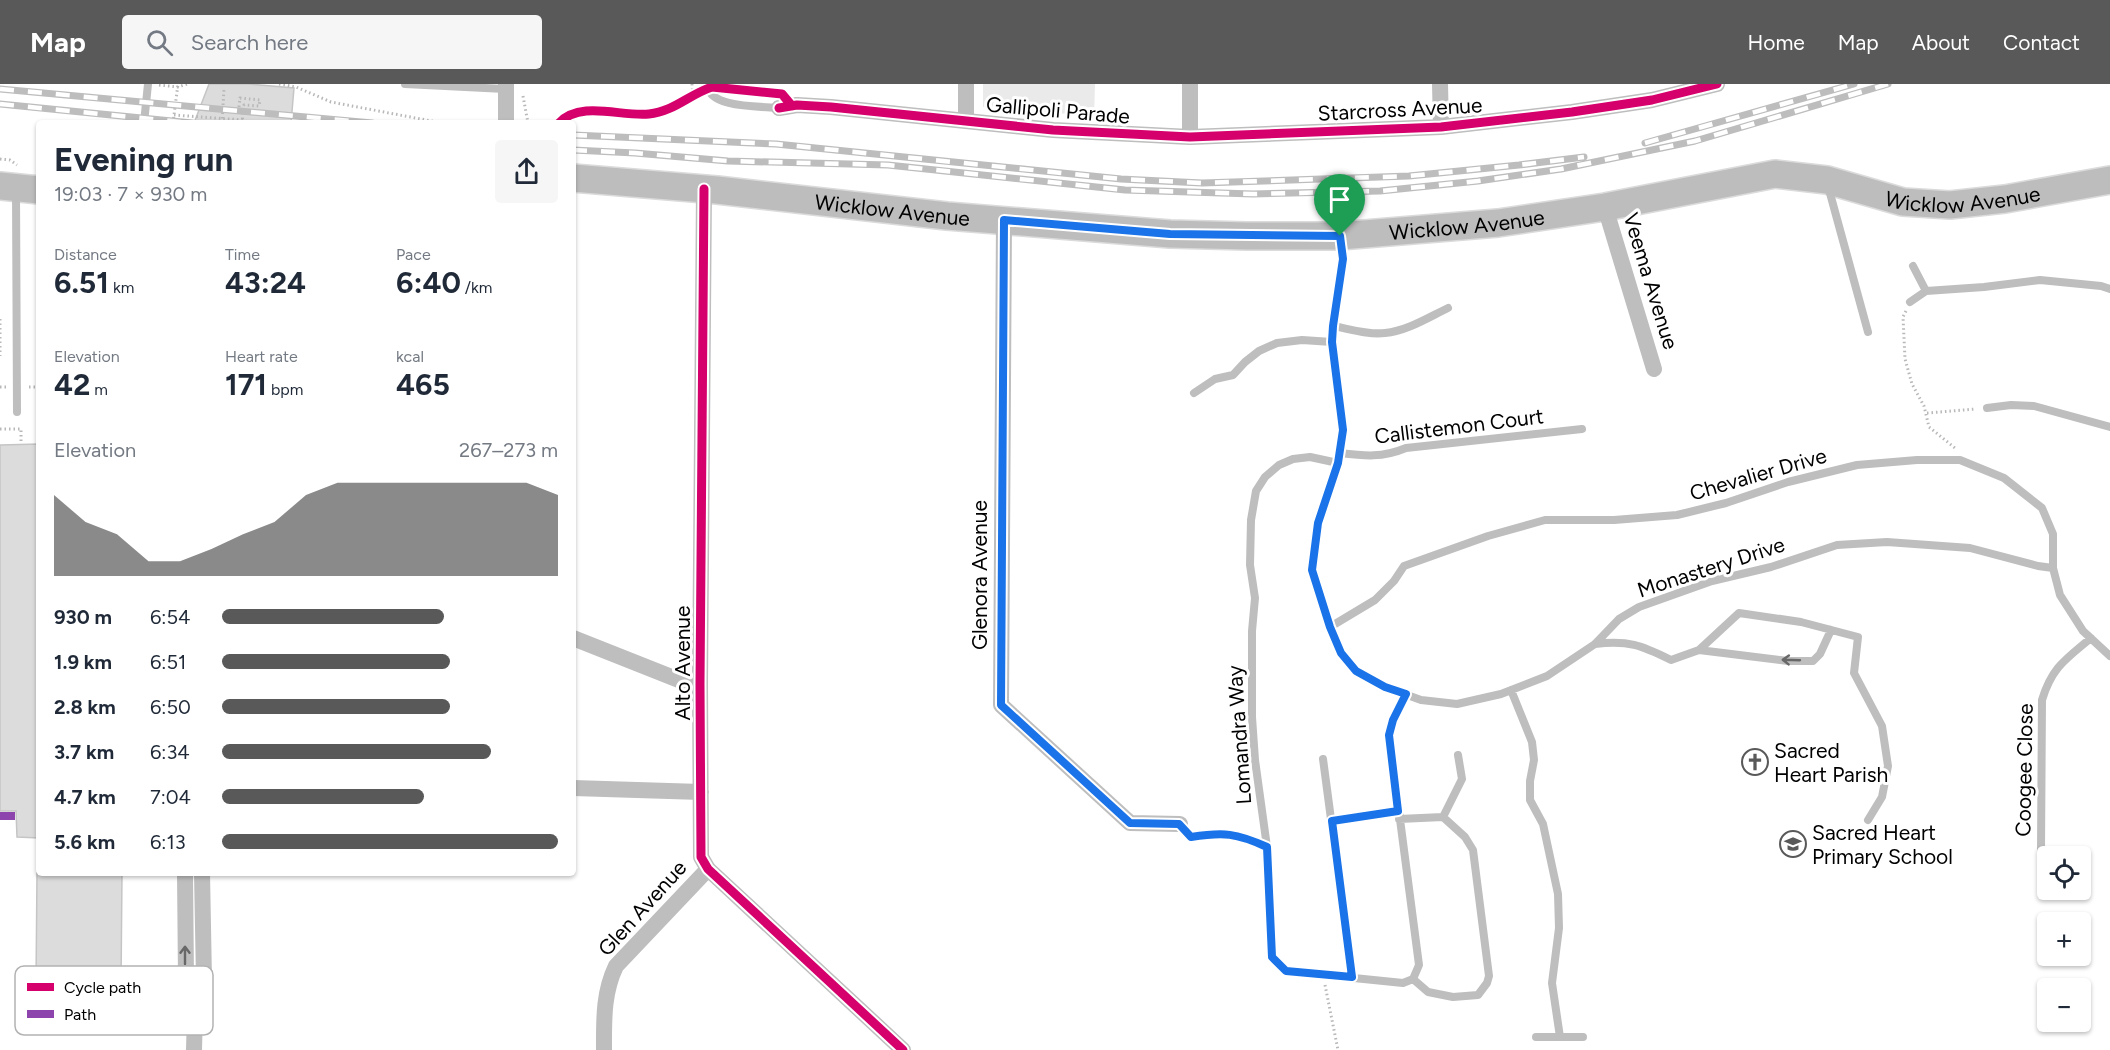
<!DOCTYPE html>
<meta charset="utf-8">
<style>
body{margin:0;font-family:Figtree,sans-serif;background:#f6f6f7;color:#1f2937;height:100vh;display:flex;flex-direction:column;font-size:22px;white-space:nowrap}
*{box-sizing:border-box;margin:0}
p{font-size:20px;color:#747a83}
.icon{flex:none;width:33px;height:33px;fill:none;stroke:currentColor;stroke-width:2;stroke-linecap:round;stroke-linejoin:round}
.map{position:relative;flex:1;overflow:hidden}
.details{position:absolute;left:36px;top:36px;width:540px;height:756px;display:flex;flex-direction:column;background:#fff;border-radius:6px;box-shadow:0 2px 4px #0004}
.details>*{flex:none}
.tools{position:absolute;left:2037px;top:762px;display:grid;gap:12px}
.tools a{display:grid;place-items:center;width:54px;height:54px;border-radius:6px;background:#fff;box-shadow:0 2px 4px #0004;font-size:30px}
.pin{position:absolute;display:grid;place-items:center;width:51px;height:51px;color:#fff;margin:-62px -26px;border-radius:50% 50% 50% 0;rotate:-45deg;box-shadow:0 0 6px #0007}
.pin .icon{rotate:45deg}
.round{display:grid;place-items:center;flex:none;width:63px;height:63px;border-radius:6px;background:#f6f6f7}
.head{display:flex;align-items:center;justify-content:space-between;height:102px;padding:0 18px}
h1{font-size:33px;font-weight:700;line-height:45px}
.stats{display:grid;grid-template-columns:repeat(3,1fr);gap:9px;height:102px;padding:6px 18px}
.stats div{display:grid;align-content:center}
.stats b{font-size:30px;font-weight:700}
.stats small{font-size:16px;font-weight:400}
.stats p{font-size:16px}
.chart{height:168px;padding:12px 18px}
.chart p{display:flex;justify-content:space-between}
.chart svg{width:100%;height:108px;margin-top:6px;fill:#595959;opacity:.7}
ul{padding:0 18px;list-style:none;font-size:20px}
li{display:grid;grid-template-columns:96px 72px 1fr;align-items:center;height:45px}
li i{height:15px;border-radius:8px;background:#595959}
header{display:flex;align-items:center;gap:36px;box-sizing:border-box;height:84px;padding:0 30px;background:#595959;color:#fff}
header strong{font-size:28px}
nav{display:flex;gap:33px;margin-inline-start:auto;font-size:21px}
.search{width:420px;height:54px;background:#f6f6f7;display:flex;align-items:center;gap:15px;box-sizing:border-box;padding:0 21px;border-radius:6px;color:#747a83;font-size:22px}
.map>svg:first-child{display:block}
</style>
<header>
<strong>Map</strong>
<div class="search"><svg class="icon" aria-label="search" viewBox="0 0 24 24"><circle cx="10" cy="10" r="6"/><path d="M15 15l6 6"/></svg>Search here</div>
<nav><a>Home</a><a>Map</a><a>About</a><a>Contact</a></nav>
</header>
<div class="map">
<svg width="2110" height="966" viewBox="0 0 2110 966">
<rect width="100%" height="100%" fill="#fff"/>
<!-- green -->
<path fill="#eaeaea" d="M983 0H1095L1094 32 983 23Z"/>
<!-- building -->
<path fill="#dcdcdc" stroke="#c5c5c5" stroke-width="1.5" d="M209 0H249L294 4 291 39H194Z
M39 360V754L17 753 16 727H0V361Z
M37 789H122L121 901 36 899Z"/>
<g fill="none" stroke-linecap="round" stroke-linejoin="round">
<defs>
<g id="primary">
<path id="s1" d="M573 94 717 106 947 132 1170 150 1247 152H1340L1498 139 1605 123 1775 90 1827 96 1903 118 1950 121 2005 115 2110 96"/>
<path d="M0 102 39 106"/>
</g>
</defs>
<!-- primary casing -->
<use href="#primary" stroke="#dbdbdb" stroke-width="30"/>
<!-- path -->
<path stroke="#b8b8b8" stroke-width="3" stroke-dasharray="1.5 3" stroke-linecap="butt" d="M279 0 296 3 331 18 442 39
M692 0 693 12
M159 1 178 3 187 0
M523 12 528 39
M239 23 240 14 260 16 259 22 244 21 242 39
M174 31 243 36
M173 39 178 0
M222 39 224 5
M0 75 10 76 17 81
M1906 227 1903 233 1905 275 1912 300 1924 322 1929 343 1955 364
M0 235V272
M0 303H7
M29 303H39
M1927 329 1976 325
M0 345H21V357
M1191 753C1214 750 1232 747 1254 757
M1325 901 1338 966"/>
<!-- lane -->
<path stroke="#bebebe" stroke-width="8" d="M405 0 505 5
M706 0C710 25 759 22 779 24
M144 39 148 0
M1828 102 1868 248
M16 107 17 328
M1341 155 1343 175 1333 242 1332 258 1343 346 1338 379 1318 439 1312 486 1330 543 1341 569 1356 587 1385 603 1421 616 1457 620 1501 610 1547 592 1595 560 1619 535 1639 523 1712 497 1771 483 1837 461 1887 458 1970 464 2038 482 2053 484
M1913 182 1926 207
M1910 218 1926 207 1984 203 2040 196 2101 202 2110 205
M1333 242C1350 245 1368 251 1385 249 1407 247 1429 233 1448 224
M1194 309 1215 295 1233 291 1245 278 1259 267 1277 259 1302 256 1332 258
M1987 324 2011 321 2034 322 2110 343
M1339 369C1365 372 1382 374 1406 364L1582 345
M1338 379 1310 373 1293 375 1279 381 1265 393 1256 407 1251 436 1250 481 1255 514 1252 547V633L1255 676 1267 763 1272 873 1285 887 1403 899 1413 895 1419 881 1389 651 1393 636 1406 611
M1330 543 1375 516 1394 497 1404 482 1488 452 1545 436H1614L1677 431 1726 419 1788 398 1857 381 1917 376H1960L2004 394 2042 424 2053 450V484L2060 511 2083 547 2110 572
M1595 560C1628 556 1641 561 1671 576L1699 566 1788 577H1813L1820 570 1831 546
M1699 566 1739 529 1801 538 1858 553 1854 589 1882 642 1888 682 1882 713 1868 736
M1511 606 1532 658 1534 676 1530 697V716L1543 740 1558 810 1559 844 1552 899 1560 953
M1323 675 1352 893
M1443 733 1462 695 1458 671
M1399 735 1443 733 1465 753 1473 766 1489 892 1487 899 1478 911 1453 913 1428 908 1413 895
M1332 737 1398 727
M2041 766 2042 616C2052 583 2066 575 2091 554
M1536 953H1583"/>
<!-- street -->
<path stroke="#bebebe" stroke-width="16" d="M506 0V39
M1440 0 1441 43
M779 24 797 21 831 23 1053 46 1190 53 1441 43 1572 28 1652 16 1717 0
M966 36V0
M1190 53V0
M704 105 700 600 701 773 708 785 903 966
M1605 123 1654 285
M1004 136 1001 621 1130 739 1180 740
M573 554 684 598 700 600
M573 704 701 708
M185 789 186 895 195 927
M194 966 195 928 204 896 202 789
M604 966C604 936 603 909 616 882L708 785"/>
<!-- primary -->
<use href="#primary" stroke="#bdbdbd" stroke-width="27"/>
<defs>
<path id="rail" d="M0 5 372 39
M0 20 192 39
M573 51 776 60 1121 95 1202 99 1409 92 1519 81 1584 73
M1645 59 1854 0
M573 66 635 69 728 77 888 81 1125 106 1253 110 1380 107 1478 97 1561 85 1695 57 1888 0"/>
</defs>
<!-- rail casing -->
<use href="#rail" stroke="#bdbdbd" stroke-width="7"/>
<!-- rail -->
<use href="#rail" stroke="#fff" stroke-width="4.5" stroke-dasharray="14" stroke-linecap="butt"/>
<!-- quiet -->
<path stroke="#8e44ad" stroke-width="8" stroke-dasharray="15 8" stroke-linecap="butt" d="M0 732H16"/>
<defs>
<path id="cycleway" d="M779 24 797 21 831 23 1053 46 1190 53 1441 43 1572 28 1652 16 1717 0
M559 39C581 16 621 33 649 30 673 28 690 10 712 3L782 10 792 22
M704 105 700 600 701 773 708 785 903 966"/>
</defs>
<!-- cycleway casing -->
<use href="#cycleway" stroke="#fff" stroke-width="13"/>
<!-- cycleway -->
<use href="#cycleway" stroke="#d6006c" stroke-width="9"/>
</g>
<!-- one-way arrows -->
<defs><path id="oneway-shaft" d="M-6 0H5M1.5-3L5.5 0L1.5 3" fill="none" stroke-width="1.6" stroke-linecap="round" stroke-linejoin="round" transform="scale(1.5)"/></defs>
<g stroke="#686868">
<use href="#oneway-shaft" transform="translate(1791 576) rotate(-178)"/>
<use href="#oneway-shaft" transform="translate(185 871) rotate(-90)"/>
</g>
<g fill="none" stroke-linecap="round" stroke-linejoin="round">
<defs>
<path id="route" d="M1004 136 1170 150 1340 152 1343 175 1333 242 1332 258 1343 346 1338 379 1318 439 1312 486 1330 543 1341 569 1356 587 1385 603 1406 610 1393 636 1389 651 1398 727 1332 737 1352 893 1286 887 1272 873 1267 763C1236 749 1224 748 1191 753L1179 740 1130 739 1001 621Z"/>
</defs>
<!-- route casing -->
<use href="#route" stroke="#fff" stroke-width="12"/>
<!-- route -->
<use href="#route" stroke="#1a73e8" stroke-width="8"/>
</g>
<!-- icons -->
<defs>
<symbol id="church-ring" viewBox="-11 -11 22 22"><circle r="9.5" fill="#fff" stroke="#595959" stroke-width="1.5"/><path d="M-1.2-6h2.4v3.5h3.3v2.4h-3.3V6h-2.4V-.1h-3.3v-2.4h3.3Z" fill="#595959"/></symbol>
<symbol id="school-ring" viewBox="-11 -11 22 22"><circle r="9.5" fill="#fff" stroke="#595959" stroke-width="1.5"/><path d="M0-5L7-2L0 1L-7-2ZM-4 1L0 2.5L4 1V4Q0 6-4 4Z" fill="#595959"/></symbol>
</defs>
<g fill-rule="evenodd">
<use href="#church-ring" x="1740" y="663" width="30" height="30"/>
<use href="#school-ring" x="1778" y="745" width="30" height="30"/>
</g>
<g text-anchor="middle" dominant-baseline="central" stroke-width="6" stroke-linejoin="round" paint-order="stroke">
<!-- street labels -->
<g font-size="21" fill="#000" stroke="#fff">
<text transform="translate(1400 25) rotate(-3)">Starcross Avenue</text>
<text transform="translate(1058 26) rotate(5)">Gallipoli Parade</text>
<text stroke="none"><textPath href="#s1" startOffset="1401">Wicklow Avenue</textPath></text>
<text stroke="none"><textPath href="#s1" startOffset="321">Wicklow Avenue</textPath></text>
<text stroke="none"><textPath href="#s1" startOffset="897">Wicklow Avenue</textPath></text>
<text transform="translate(1651 197) rotate(73)">Veema Avenue</text>
<text transform="translate(1459 342) rotate(-7)">Callistemon Court</text>
<text transform="translate(1758 390) rotate(-16)">Chevalier Drive</text>
<text transform="translate(1711 483) rotate(-18)">Monastery Drive</text>
<text transform="translate(979 491) rotate(-90)">Glenora Avenue</text>
<text transform="translate(682 579) rotate(-90)">Alto Avenue</text>
<text transform="translate(1239 651) rotate(-94)">Lomandra Way</text>
<text transform="translate(2024 686) rotate(-89)">Coogee Close</text>
<text transform="translate(642 824) rotate(-48)">Glen Avenue</text>
</g>
<!-- poi labels -->
<g font-size="21" fill="#000" stroke="#fff" text-anchor="start">
<text x="1774" y="666">Sacred<tspan x="1774" dy="24">Heart Parish</tspan></text>
<text x="1812" y="748">Sacred Heart<tspan x="1812" dy="24">Primary School</tspan></text>
</g>
</g>
<!-- legend -->
<rect x="15" y="882" width="198" height="69" rx="9" fill="#fff" stroke="#b2b2b2" stroke-width="1.5"/>
<rect x="27" y="899" width="27" height="8" fill="#d6006c"/>
<rect x="27" y="926" width="27" height="8" fill="#8e44ad"/>
<g font-size="16" fill="#000">
<text x="64" y="909">Cycle path</text>
<text x="64" y="936">Path</text>
</g>
</svg>
<div class="tools">
<a><svg class="icon" aria-label="locate" viewBox="0 0 24 24"><circle cx="12" cy="12" r="6"/><path d="M12 2v4M12 18v4M2 12h4M18 12h4"/></svg></a>
<a>+</a>
<a>−</a>
</div>
<div class="pin" style="left:1340px;top:152px;background:#1e9e55"><svg class="icon" aria-label="arrive" viewBox="0 0 24 24"><path d="M6 21V4h12l-3 4 3 4H6"/></svg></div>
<section class="details">
<div class="head"><div><h1>Evening run</h1><p>19:03 · 7 × 930 m</p></div><a class="round"><svg class="icon" aria-label="share" viewBox="0 0 24 24"><path d="M12 15V3M7 8l5-5 5 5M5 13v7h14v-7"/></svg></a></div>
<div class="stats">
<div><p>Distance</p><b>6.51<small> km</small></b></div>
<div><p>Time</p><b>43:24</b></div>
<div><p>Pace</p><b>6:40<small> /km</small></b></div>
</div>
<div class="stats">
<div><p>Elevation</p><b>42<small> m</small></b></div>
<div><p>Heart rate</p><b>171<small> bpm</small></b></div>
<div><p>kcal</p><b>465</b></div>
</div>
<div class="chart"><p><span>Elevation</span>267–273 m</p>
<svg viewBox="0 0 160 44" preserveAspectRatio="none"><path d="M0 44V11L10 22L20 27L30 38L40 38L50 33L60 27L70 22L80 11L90 6L100 6L110 6L120 6L130 6L140 6L150 6L160 11V44z"/></svg>
</div>
<ul>
<li><b>930 m</b>6:54<i style="width:66%"></i></li>
<li><b>1.9 km</b>6:51<i style="width:68%"></i></li>
<li><b>2.8 km</b>6:50<i style="width:68%"></i></li>
<li><b>3.7 km</b>6:34<i style="width:80%"></i></li>
<li><b>4.7 km</b>7:04<i style="width:60%"></i></li>
<li><b>5.6 km</b>6:13<i style="width:100%"></i></li>
</ul>
</section>
</div>
